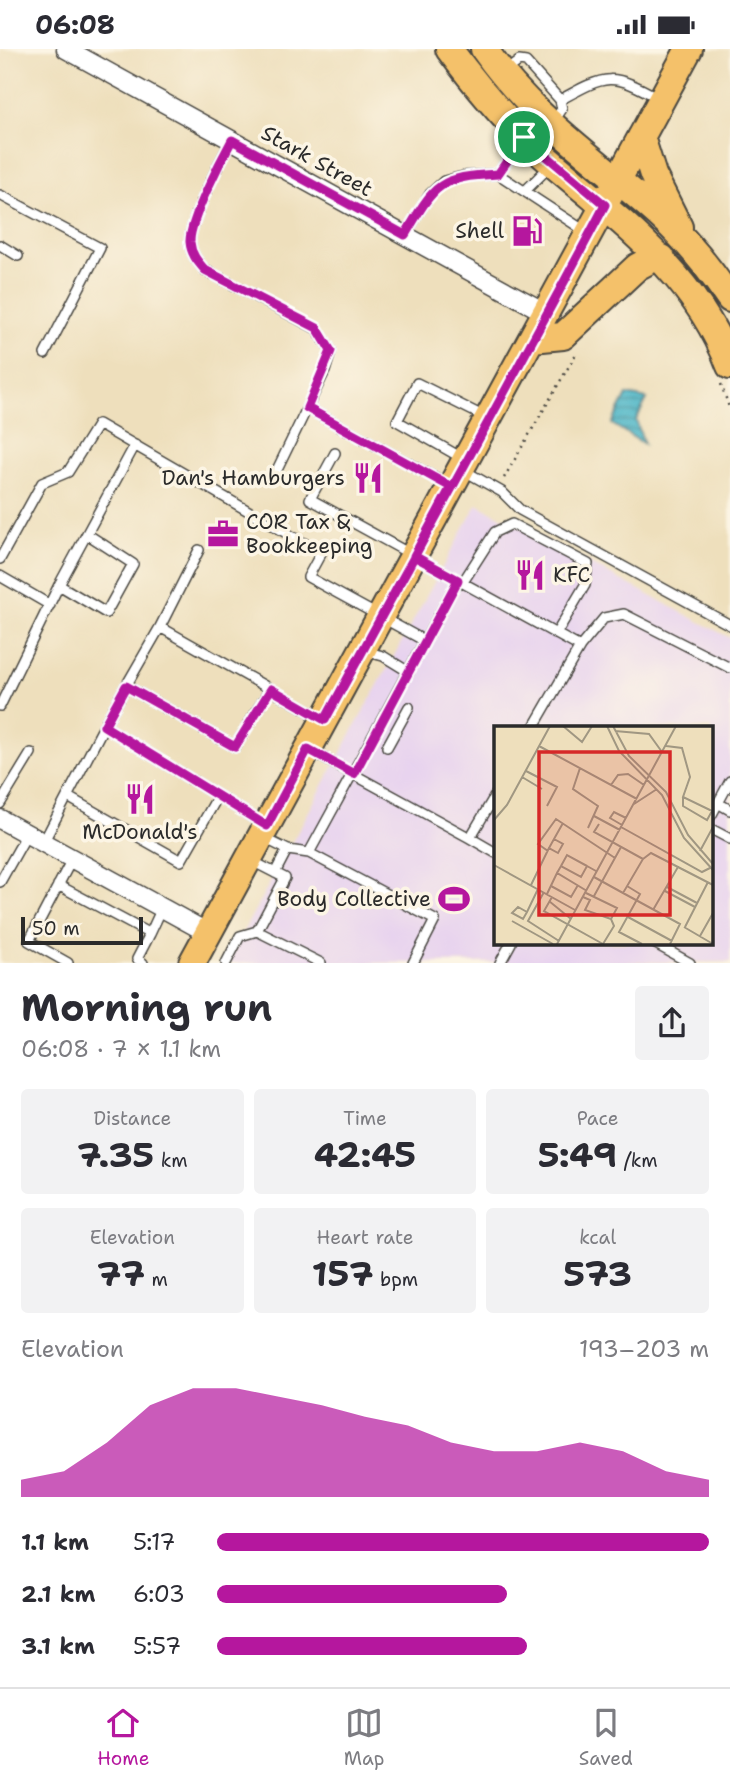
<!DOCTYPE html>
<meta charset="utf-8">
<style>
body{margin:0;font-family:"Shantell Sans",sans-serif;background:#f2f2f3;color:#2b2b33;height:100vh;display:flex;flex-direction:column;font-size:26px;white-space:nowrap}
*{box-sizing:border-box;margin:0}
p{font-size:23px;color:#7c7c81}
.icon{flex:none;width:38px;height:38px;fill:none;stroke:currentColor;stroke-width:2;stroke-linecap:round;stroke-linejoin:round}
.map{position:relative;height:914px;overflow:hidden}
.panel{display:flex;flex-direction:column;background:#fff;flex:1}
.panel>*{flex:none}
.scale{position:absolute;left:21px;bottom:18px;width:122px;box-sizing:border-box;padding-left:7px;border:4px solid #2b2b2b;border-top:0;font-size:19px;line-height:24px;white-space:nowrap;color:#2b2b2b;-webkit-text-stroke:5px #fcf5e5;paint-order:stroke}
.pin{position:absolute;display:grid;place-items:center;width:60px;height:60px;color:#fff;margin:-30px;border:4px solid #fff;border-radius:50%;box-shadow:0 2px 7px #0007}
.round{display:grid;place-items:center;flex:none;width:74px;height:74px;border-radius:7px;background:#f2f2f3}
.head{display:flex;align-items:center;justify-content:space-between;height:119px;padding:0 21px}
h1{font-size:38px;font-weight:700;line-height:52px}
.stats{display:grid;grid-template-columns:repeat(3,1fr);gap:10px;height:119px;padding:7px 21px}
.stats div{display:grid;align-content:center;border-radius:7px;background:#f2f2f3;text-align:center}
.stats b{font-size:35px;font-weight:700}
.stats small{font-size:19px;font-weight:400}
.stats p{font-size:19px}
.chart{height:196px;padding:14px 21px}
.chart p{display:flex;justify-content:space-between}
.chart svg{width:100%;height:126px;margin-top:7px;fill:#b5179e;opacity:.7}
ul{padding:0 21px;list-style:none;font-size:23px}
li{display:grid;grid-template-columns:112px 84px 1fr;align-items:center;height:52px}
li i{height:18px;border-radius:9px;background:#b5179e}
.status{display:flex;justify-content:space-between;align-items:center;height:49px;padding:0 35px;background:#fff;direction:ltr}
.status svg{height:19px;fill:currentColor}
.dock{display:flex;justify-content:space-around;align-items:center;height:98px;border-top:2px solid #e1e1e2;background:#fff;font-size:19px;color:#7c7c81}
.dock a{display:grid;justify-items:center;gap:4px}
.dock .current{color:#b5179e}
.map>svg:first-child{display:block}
</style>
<div class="status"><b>06:08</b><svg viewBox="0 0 49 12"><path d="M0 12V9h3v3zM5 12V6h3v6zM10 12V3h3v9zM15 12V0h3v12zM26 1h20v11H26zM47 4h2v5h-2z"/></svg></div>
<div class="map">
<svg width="730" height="914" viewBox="0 0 730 914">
<defs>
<pattern id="water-rules" width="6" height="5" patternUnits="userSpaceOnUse" patternTransform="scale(1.75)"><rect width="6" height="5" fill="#4ab5c7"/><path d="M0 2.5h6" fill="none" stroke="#3e93a2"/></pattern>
</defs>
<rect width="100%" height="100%" fill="#fcf5e5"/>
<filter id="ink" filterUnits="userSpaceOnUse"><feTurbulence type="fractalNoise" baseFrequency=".0143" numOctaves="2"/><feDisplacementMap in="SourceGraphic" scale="14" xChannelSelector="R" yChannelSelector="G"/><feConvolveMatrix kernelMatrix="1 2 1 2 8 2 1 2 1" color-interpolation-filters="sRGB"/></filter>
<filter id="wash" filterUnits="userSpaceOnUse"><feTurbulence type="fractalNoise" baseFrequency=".00686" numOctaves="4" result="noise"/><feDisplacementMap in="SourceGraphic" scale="28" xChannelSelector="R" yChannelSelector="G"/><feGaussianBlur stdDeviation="1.57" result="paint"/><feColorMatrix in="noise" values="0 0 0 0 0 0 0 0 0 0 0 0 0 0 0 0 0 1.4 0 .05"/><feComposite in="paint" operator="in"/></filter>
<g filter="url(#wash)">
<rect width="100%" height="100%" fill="#eedfbc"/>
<!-- built -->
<path fill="#e7d2ef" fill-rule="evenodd" d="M477 455 730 589V913L226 914ZM496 679H711V894H496Z"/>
<!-- water -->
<path fill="url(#water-rules)" stroke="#3a7079" stroke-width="2" d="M627 346 647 350 636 371 644 395 612 375Z"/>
</g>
<g filter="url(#ink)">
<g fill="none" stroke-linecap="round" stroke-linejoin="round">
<defs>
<path id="lane" d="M506 22 519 12 526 13 560 51 562 60 554 72
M560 51C607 25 612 23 660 50
M232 91C221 110 189 173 190 193 191 205 197 212 205 221L317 280 331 302 325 322 276 423
M498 125 523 89
M525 142 551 116
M0 146 100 199 45 305
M405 186 430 145 444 132 464 127 498 125 588 184
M0 196 18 207
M307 359 450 437
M335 404 310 450 580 598 533 679
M462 409 397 372 417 334 487 369
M463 421 502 443 520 461 730 576
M87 485 133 515 106 564 59 536 135 396
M0 510 42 434 68 423 98 375 321 504 308 528 425 592
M0 527 50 556
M463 533 495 483 512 475 588 515 585 536 556 585
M160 578 199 501
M580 598 604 569 624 565 730 619
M364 602 383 607 409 623
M126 637 160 578 270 640
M0 657 59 536
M104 677 126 637 235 698 270 640 323 670
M387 698 409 658
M309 701 470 789
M496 745 470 789 496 804
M68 748 181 812 218 747
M718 754 730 761
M0 755 31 704
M711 767 730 732
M711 780 730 790
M262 788 288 801 309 804 435 871 413 914
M43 794 104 677 265 776
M309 804 458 531
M250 811 285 829 257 882 321 914
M275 824 287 801
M0 833 27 785
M58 836 150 885 137 910 143 914
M150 885 162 859
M654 894 690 914
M68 914 29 892 72 810
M226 914 240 887 257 882
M500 914 511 894"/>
<path id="street" d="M66 0 546 264
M0 770 208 884"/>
<path id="primary" d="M449 0C480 42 513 81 553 115 623 174 696 227 730 317
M484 0C531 68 597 111 658 165 686 190 709 219 730 250
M641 88 653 126 679 178
M532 290 563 287 637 218 650 211 662 209
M192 914 689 0"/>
</defs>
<!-- lane casing -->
<use href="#lane" stroke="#484641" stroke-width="12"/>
<!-- street casing -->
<use href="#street" stroke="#484641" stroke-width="21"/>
<!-- primary casing -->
<use href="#primary" stroke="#484641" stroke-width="30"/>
<!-- path -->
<path stroke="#484641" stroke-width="2.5" stroke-dasharray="2 5" stroke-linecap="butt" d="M721 335 730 361
M504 429 576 305"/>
<!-- lane -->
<use href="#lane" stroke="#fff" stroke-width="9"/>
<!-- street -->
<use href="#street" stroke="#fff" stroke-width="18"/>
<!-- primary -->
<use href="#primary" stroke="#f4c16a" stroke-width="26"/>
</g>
</g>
<g fill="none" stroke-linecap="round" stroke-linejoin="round" filter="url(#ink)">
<defs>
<path id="route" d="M524 88 605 156C514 329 418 499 325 671L271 640 235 698 126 637 104 677 267 777 308 700 354 725 458 531 414 507 451 438 307 359 331 302 317 279 205 221C197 212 191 205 190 193 189 173 221 111 232 91L405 186C435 135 438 128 498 125L524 88"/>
</defs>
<!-- route casing -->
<use href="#route" stroke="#fff" stroke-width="14"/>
<!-- route -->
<use href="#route" stroke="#b5179e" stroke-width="9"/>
</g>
<!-- icons -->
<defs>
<symbol id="fuel-bare" viewBox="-9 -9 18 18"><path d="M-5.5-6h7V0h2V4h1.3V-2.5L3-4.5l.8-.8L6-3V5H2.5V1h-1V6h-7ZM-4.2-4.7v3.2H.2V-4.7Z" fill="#b5179e" stroke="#fcf5e5" stroke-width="2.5" paint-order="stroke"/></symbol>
<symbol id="restaurant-bare" viewBox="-9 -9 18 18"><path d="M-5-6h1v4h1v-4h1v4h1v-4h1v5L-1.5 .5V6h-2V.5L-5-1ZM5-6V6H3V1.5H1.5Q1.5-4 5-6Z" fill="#b5179e" stroke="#fcf5e5" stroke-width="2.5" paint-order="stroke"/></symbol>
<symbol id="office-bare" viewBox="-9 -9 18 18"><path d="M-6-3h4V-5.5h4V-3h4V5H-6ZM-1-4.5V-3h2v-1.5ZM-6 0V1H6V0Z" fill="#b5179e" stroke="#fcf5e5" stroke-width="2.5" paint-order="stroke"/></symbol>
<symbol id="stadium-bare" viewBox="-9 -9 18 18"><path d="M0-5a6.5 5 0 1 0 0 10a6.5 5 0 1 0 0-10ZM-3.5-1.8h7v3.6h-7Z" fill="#b5179e" stroke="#fcf5e5" stroke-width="2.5" paint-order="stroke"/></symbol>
</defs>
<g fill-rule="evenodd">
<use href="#fuel-bare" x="505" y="160" width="44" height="44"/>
<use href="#restaurant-bare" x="346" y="407" width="44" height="44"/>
<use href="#office-bare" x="201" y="463" width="44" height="44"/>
<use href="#restaurant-bare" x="508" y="504" width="44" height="44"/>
<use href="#restaurant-bare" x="118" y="728" width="44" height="44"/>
<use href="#stadium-bare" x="432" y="828" width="44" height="44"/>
</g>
<g text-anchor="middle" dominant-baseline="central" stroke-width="7" stroke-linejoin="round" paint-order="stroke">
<!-- street labels -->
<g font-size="21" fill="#2b2b2b" stroke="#fcf5e5">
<text transform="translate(317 112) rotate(29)">Stark Street</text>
</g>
<!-- poi labels -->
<g font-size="21" fill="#2b2b2b" stroke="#fcf5e5" text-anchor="end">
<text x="504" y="182">Shell</text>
<text x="345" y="429">Dan's Hamburgers</text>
<text x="246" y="473" text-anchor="start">COR Tax &amp;<tspan x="246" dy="24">Bookkeeping</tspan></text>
<text x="553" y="526" text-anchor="start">KFC</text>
<text x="140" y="783" text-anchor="middle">McDonald's</text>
<text x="431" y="850">Body Collective</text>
</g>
</g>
<!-- overview -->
<g transform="translate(494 677)">
<rect width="219" height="219" fill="#eedfbc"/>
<path fill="none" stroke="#a09782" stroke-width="2" d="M69 0 88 16 98 0M113 0 125 25 168 69 190 112 219 144M119 0 135 30 172 66 194 109 219 138M121 5 155 8 168 26M45 20 143 73M172 20 188 22 196 51 189 71 218 85M86 42 79 63 104 80 94 102M32 45 63 61 53 80M28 51 48 63M117 59 124 49 134 48 150 59M189 71V80L213 94 218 85M140 78 163 63M100 90 126 104M0 94 13 79 56 0M105 98 100 106 149 133 129 167 186 198 176 218M128 99 116 92 120 86 132 92M127 101 208 146 216 142M60 113 69 118 64 127 55 122 60 113 69 97M54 125 44 118 62 93 121 132M206 125 219 101M149 133 157 127 184 141 159 184M0 139 81 184M67 140 73 129 93 140M184 141 219 159M63 147 67 140 87 151 93 140 102 145M100 151 129 167M37 159 55 122M57 160 77 171 84 159M133 160 146 168 125 206 148 218M173 161 203 177M171 165 201 181M50 166 34 195 65 215M53 168 63 147 93 165M100 170 127 121M58 171 50 185 109 218 120 200 117 193 123 182 92 167M89 171 96 174 91 184 117 193M55 175 77 193M33 186 24 181 18 187 29 193 33 186 44 163M134 191 178 215M18 195 59 218M190 201 219 218M191 201 214 156M206 210 219 187M63 218 182 0"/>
<path fill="#d62828" fill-opacity="0.15" stroke="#d62828" stroke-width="3.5" d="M45 26H176V189H45Z"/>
<rect width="219" height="219" fill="none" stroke="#2b2b2b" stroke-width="3.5"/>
</g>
</svg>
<div class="scale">50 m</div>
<div class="pin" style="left:524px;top:88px;background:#1e9e55"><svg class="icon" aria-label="arrive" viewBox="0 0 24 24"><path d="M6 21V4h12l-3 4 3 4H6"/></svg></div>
</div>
<section class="panel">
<div class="head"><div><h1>Morning run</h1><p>06:08 · 7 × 1.1 km</p></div><a class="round"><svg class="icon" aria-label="share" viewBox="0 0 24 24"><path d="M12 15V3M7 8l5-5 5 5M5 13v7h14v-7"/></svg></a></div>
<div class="stats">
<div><p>Distance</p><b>7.35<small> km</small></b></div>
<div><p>Time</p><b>42:45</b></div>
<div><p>Pace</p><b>5:49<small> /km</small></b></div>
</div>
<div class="stats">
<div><p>Elevation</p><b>77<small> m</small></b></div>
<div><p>Heart rate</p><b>157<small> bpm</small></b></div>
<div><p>kcal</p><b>573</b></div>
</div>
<div class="chart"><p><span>Elevation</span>193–203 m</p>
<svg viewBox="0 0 160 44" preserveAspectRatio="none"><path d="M0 44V38L10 35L20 25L30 12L40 6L50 6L60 9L70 12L80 16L90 19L100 25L110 28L120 28L130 25L140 28L150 35L160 38V44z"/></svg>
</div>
<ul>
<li><b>1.1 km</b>5:17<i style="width:100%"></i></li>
<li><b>2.1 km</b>6:03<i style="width:59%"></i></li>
<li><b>3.1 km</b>5:57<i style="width:63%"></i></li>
</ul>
</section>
<nav class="dock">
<a class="current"><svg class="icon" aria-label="home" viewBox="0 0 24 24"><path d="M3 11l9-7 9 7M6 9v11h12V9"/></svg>Home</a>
<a><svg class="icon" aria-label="map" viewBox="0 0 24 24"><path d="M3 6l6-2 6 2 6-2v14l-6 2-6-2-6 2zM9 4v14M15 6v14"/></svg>Map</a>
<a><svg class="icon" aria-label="saved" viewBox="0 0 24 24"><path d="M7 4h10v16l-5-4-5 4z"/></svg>Saved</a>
</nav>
